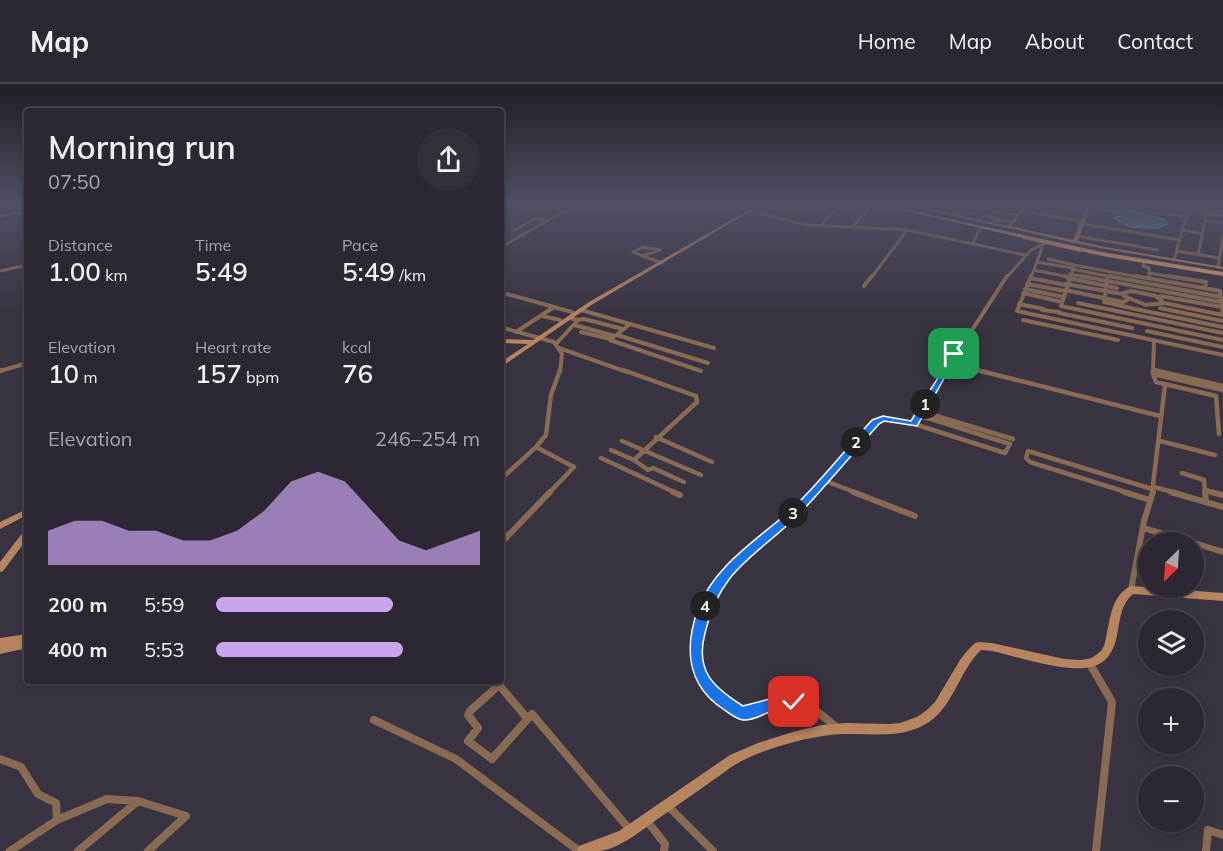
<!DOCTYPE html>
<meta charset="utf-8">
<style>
body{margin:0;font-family:Mulish,sans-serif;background:#342f3a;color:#f1f3f6;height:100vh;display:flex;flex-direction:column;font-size:22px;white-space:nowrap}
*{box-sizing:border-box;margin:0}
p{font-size:20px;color:#a6a5ac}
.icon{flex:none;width:33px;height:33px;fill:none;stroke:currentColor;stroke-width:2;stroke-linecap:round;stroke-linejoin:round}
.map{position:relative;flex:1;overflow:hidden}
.details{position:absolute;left:24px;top:24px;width:480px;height:576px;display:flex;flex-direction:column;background:#2c2732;border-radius:6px;box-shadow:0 3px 9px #0003,0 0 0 2px #48444d}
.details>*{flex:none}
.needle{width:39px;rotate:205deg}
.tools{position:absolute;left:1138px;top:448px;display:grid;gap:12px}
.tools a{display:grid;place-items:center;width:66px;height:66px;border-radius:50%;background:#2c2732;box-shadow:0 3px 9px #0003,0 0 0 2px #48444d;font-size:30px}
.pin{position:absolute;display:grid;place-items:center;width:51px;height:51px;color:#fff;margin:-26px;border-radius:12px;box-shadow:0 3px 9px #0006}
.km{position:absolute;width:30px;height:30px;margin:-15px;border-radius:50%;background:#222;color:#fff;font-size:16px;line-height:30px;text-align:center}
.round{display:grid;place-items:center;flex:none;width:63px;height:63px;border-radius:32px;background:#342f3a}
.overview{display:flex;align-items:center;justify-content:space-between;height:102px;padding:0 24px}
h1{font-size:33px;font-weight:600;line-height:45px}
.metrics{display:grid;grid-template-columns:repeat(3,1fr);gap:9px;height:102px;padding:6px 24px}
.metrics div{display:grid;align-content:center}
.metrics b{font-size:26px;font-weight:600}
.metrics small{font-size:16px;font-weight:400}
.metrics p{font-size:16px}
.chart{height:168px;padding:12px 24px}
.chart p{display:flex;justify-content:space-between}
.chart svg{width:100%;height:108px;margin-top:6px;fill:#c9a5ee;opacity:.7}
ul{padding:0 24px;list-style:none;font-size:20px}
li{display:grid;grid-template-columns:96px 72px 1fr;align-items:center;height:45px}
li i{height:15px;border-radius:8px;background:#c9a5ee}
header{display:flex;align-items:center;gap:36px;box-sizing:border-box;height:84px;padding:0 30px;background:#2c2732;border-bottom:2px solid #48444d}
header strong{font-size:28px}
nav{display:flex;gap:33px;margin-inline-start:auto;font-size:21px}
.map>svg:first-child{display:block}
</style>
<header>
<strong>Map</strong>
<nav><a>Home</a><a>Map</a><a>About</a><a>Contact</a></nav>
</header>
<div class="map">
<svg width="1223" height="767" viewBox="0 0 1223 767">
<rect width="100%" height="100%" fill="#3a3442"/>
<!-- water -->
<path fill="#4c788a" stroke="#7d9aaa" stroke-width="1.5" d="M1107 120 1163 135 1168 140 1158 144 1130 143 1114 134 1122 130 1103 125Z"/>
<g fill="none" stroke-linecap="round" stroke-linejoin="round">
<!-- street-far4 -->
<path stroke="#896a53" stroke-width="3" d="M960 120 1018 131
M1147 120 1223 132
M1170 120 1223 128
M926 124 934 120
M518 127 533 120
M747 127 808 141 907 146 1025 171
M1021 127 1081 137
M1153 128 1187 133
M957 131 965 127 974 129
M979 136 987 132 998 134 990 139
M996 137H1014
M1205 137 1223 139
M1078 139 1180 156
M821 141 841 120
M852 143 872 120
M1183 146 1202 150
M513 147 534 135 546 136
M1077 152 1158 166
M973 160 979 146
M501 163 577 120
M643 163 660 166 643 172 633 168Z
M1177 167 1219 174
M1198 171 1206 132
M643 172 662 179
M1048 175 1074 181
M1174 176 1188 127
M1037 178 1072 184
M1144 179 1143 182 1149 184V193
M1218 183 1223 152
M1072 185 1117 194
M1034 186 1069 193
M0 187 27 181
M1149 189 1178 194
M1070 190 1089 194
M871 194 907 146
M1006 194 1031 166 1046 159
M1031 194 1042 164 1039 161
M1070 194 1074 181 1144 194"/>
<!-- street-far3 -->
<path stroke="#896a53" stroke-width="4" d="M1031 192 1017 227 1223 271
M1064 192 1069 193
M1071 192 1061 222 1223 256
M1081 192 1221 218
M1109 192 1221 213
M1136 192 1220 207 1223 230
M1168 192 1206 198 1205 204
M1030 194 1066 201
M1068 194 1117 204
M1107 195 1104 218 1140 226
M1027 200 1065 207
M1066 200 1123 210
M864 202 872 192
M1025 205 1064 213
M1065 206 1123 218 1127 216
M1131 207 1156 212 1164 219 1146 221 1124 212V209Z
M1023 209 1062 218
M507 210 572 228
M1160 212 1222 223
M1078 219 1223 249
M1164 219 1223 231
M1019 220 1044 225
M1160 224 1223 237
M581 226 714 264
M1042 226 1059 228
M1140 226 1223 243
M1059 229 1132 244
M542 232 560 236
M578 236 584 235 623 245
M1023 236 1118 256
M630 240 610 256 701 287
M574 241 615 252
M507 245 554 258 562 270 560 288
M1147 247 1223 263
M516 248 554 223
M581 248 611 255
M617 251 708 279
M556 260 578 236 570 234
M559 264 627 288
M948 279 983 288
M1153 286 1161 288
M0 287 27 279
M945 288 1007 192
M1153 288 1154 256"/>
<!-- street-far2 -->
<path stroke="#896a53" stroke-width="4.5" d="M623 286 696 312 697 318 634 376
M977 286 1160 332
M1153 286V290L1223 306
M1154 286 1223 302
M0 287 2 286
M1153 290 1156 298 1216 312 1219 350
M919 332 931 335 933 331 1013 355
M914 340 1005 369 1010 360 931 335
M656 353 712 378
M622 357 701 391
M1160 357 1215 371
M536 363 546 351 551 311 560 286
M611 366 634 376 648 386 653 384 684 398
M601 374 676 409
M1182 389 1204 396 1205 409
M501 395 536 363 574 383 549 409
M823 396 857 409
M1154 403 1176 409
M1205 406 1217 409
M812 409 875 338 883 334 914 340 945 286
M1129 409 1030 378 1026 374 1028 367 1152 405
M1152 409 1165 301"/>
<!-- street-far1 -->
<path stroke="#896a53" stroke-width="6" d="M673 408 680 411
M853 408 915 432
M1124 408 1150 416
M1171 408 1223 423
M1205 408 1206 418
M1211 408 1223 411
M1143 444 1194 459
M501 459 550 408
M1194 459 1223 468
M1131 506 1144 437 1153 408
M696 566C700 491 768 457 814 408"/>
<!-- street -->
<path stroke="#896a53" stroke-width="8" d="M696 564C695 592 716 627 747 627 762 627 776 617 792 618 810 619 823 632 836 643
M1090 580 1112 618 1096 767
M527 634 499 601 470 627 468 631 478 644 468 657 492 675 532 630 630 746
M374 636 456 675 579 767
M0 675 21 683 38 710 56 719 57 736
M138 717 186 732 148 767
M668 722 713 767
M647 737 665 760 664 767
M10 767 57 736 107 715 138 717 78 767
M1206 767 1208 746 1223 751"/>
<!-- secondary -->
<path fill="#b68560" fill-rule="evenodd" d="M759 120H763L593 220 501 283V278L528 260 501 259V255L533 256 589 218Z
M901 120H906L1008 142 1024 120H1028L1011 142 1073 156 1088 120H1092L1078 157 1105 163 1223 183V185L1105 165 1074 159H1072L1070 158Z
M27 126V128L0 133V131Z
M1023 153 1080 166 1082 167 1080 168 1023 155Z
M27 425V431L0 445V438Z
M27 446V455L3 487 0 488V478L24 447Z
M1131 502 1223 509V517L1133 510C1119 522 1120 540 1116 556 1113 567 1107 577 1097 581 1071 592 1020 573 992 567L981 566C958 588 953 626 924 641 898 655 871 649 843 650 812 651 765 664 738 679 729 684 721 691 712 697 692 711 672 725 652 739 637 750 619 764 600 767 593 767 585 767 577 767L579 762 619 747 730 671 758 659 796 647 822 641 846 639 889 640 900 639 917 633 927 626 935 618 960 576 967 567 975 559 979 558 992 559 1064 575 1081 576 1092 574 1101 567 1104 562C1110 542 1109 512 1131 502Z
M27 550V564L0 570V554Z"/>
<!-- primary -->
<path fill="#d89a6a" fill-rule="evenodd" d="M875 120H881L1102 168 1223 188V192L1102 172Z"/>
</g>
<!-- sky -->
<linearGradient id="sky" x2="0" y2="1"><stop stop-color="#201d24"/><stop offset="0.53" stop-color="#4f5065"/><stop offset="1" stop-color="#4f5065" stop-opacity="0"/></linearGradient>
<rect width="1223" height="227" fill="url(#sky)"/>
<!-- route -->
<path fill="#1a73e8" stroke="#fff" stroke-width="1.5" d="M954 268 958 270 917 342 884 337 879 340C853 369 829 398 803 426 759 472 721 481 705 549 695 587 713 603 743 622L777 613 794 612 801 618C797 628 786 623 777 625 766 628 755 637 743 636 736 635 729 629 723 625 687 601 684 564 698 525 715 480 759 455 793 424 821 397 846 365 872 336L883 332 911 337Z"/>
</svg>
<div class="tools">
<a><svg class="needle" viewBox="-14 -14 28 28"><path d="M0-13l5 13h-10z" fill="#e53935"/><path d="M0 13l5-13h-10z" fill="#a6a5ac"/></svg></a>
<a><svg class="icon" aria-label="layers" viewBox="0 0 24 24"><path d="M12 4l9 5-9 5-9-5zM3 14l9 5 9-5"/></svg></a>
<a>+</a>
<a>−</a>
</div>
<div class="pin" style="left:954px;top:270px;background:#1e9e55"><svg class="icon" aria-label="arrive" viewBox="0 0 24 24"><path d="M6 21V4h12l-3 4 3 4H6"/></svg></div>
<div class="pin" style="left:794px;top:618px;background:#d93025"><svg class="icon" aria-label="check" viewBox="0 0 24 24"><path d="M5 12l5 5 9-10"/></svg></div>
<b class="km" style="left:925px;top:320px">1</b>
<b class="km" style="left:856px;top:358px">2</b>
<b class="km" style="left:793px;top:429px">3</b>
<b class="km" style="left:705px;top:522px">4</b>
<section class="details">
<div class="overview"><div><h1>Morning run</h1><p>07:50</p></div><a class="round"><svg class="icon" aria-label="share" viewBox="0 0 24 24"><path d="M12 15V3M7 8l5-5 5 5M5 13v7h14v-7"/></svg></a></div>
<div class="metrics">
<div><p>Distance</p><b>1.00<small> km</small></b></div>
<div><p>Time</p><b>5:49</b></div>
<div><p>Pace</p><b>5:49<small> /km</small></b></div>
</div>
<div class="metrics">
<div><p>Elevation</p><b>10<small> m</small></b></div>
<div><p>Heart rate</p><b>157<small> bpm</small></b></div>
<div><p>kcal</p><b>76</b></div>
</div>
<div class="chart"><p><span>Elevation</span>246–254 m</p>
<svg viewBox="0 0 160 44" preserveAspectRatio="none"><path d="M0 44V30L10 26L20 26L30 30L40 30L50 34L60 34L70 30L80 22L90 10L100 6L110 10L120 22L130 34L140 38L150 34L160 30V44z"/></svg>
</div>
<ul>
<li><b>200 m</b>5:59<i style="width:67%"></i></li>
<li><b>400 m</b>5:53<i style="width:71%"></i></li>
</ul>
</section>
</div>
